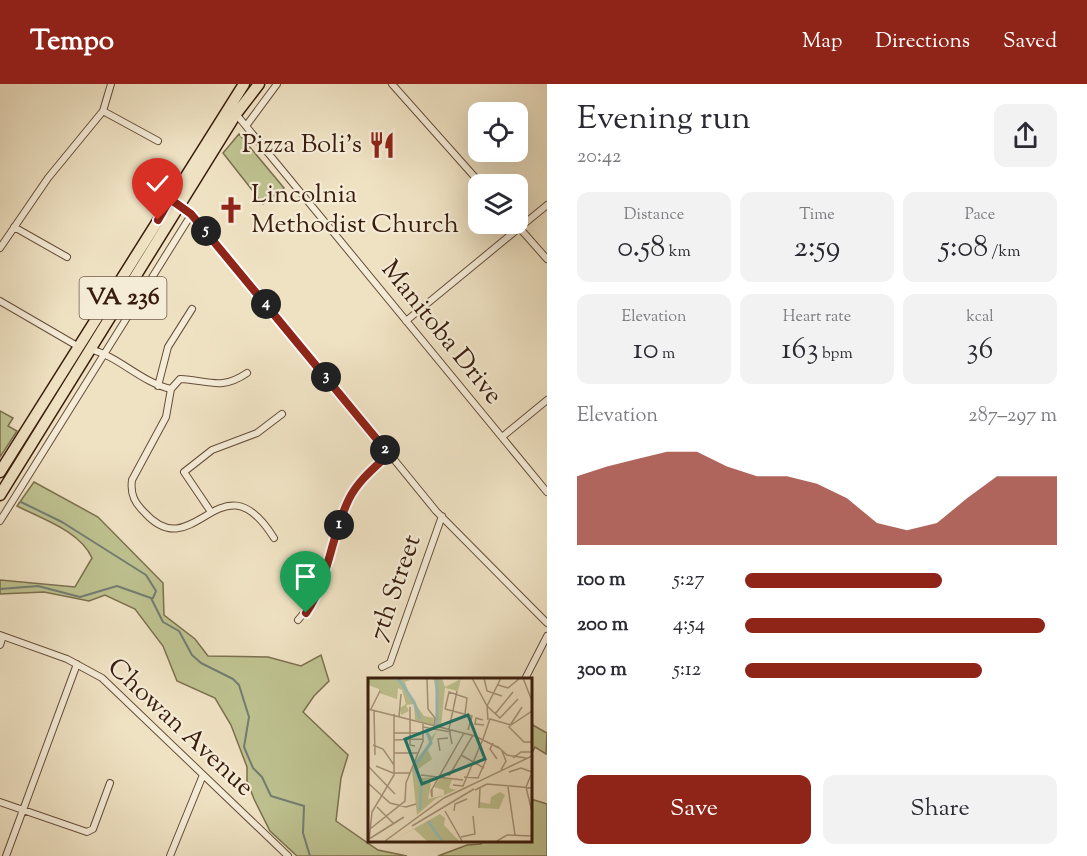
<!DOCTYPE html>
<meta charset="utf-8">
<style>
body{margin:0;font-family:"Sorts Mill Goudy",serif;background:#f2f2f3;color:#2b2b33;height:100vh;display:flex;flex-direction:column;font-size:22px;white-space:nowrap}
*{box-sizing:border-box;margin:0}
p{font-size:20px;color:#7c7c81}
.icon{flex:none;width:33px;height:33px;fill:none;stroke:currentColor;stroke-width:2;stroke-linecap:round;stroke-linejoin:round}
.map{position:relative;flex:1;overflow:hidden}
.details{display:flex;flex-direction:column;background:#fff;width:540px}
.details>*{flex:none}
.tools{position:absolute;left:468px;top:18px;display:grid;gap:12px}
.tools a{display:grid;place-items:center;width:60px;height:60px;border-radius:12px;background:#fff;box-shadow:0 6px 24px #0002;font-size:30px}
.pin{position:absolute;display:grid;place-items:center;width:51px;height:51px;color:#fff;margin:-62px -26px;border-radius:50% 50% 50% 0;rotate:-45deg;box-shadow:0 0 6px #0007}
.pin .icon{rotate:45deg}
.km{position:absolute;width:30px;height:30px;margin:-15px;border-radius:50%;background:#222;color:#fff;font-size:16px;line-height:30px;text-align:center}
.round{display:grid;place-items:center;flex:none;width:63px;height:63px;border-radius:12px;background:#f2f2f3}
.headline{display:flex;align-items:center;justify-content:space-between;height:102px;padding:0 30px}
h1{font-size:33px;font-weight:600;line-height:45px}
.stats{display:grid;grid-template-columns:repeat(3,1fr);gap:9px;height:102px;padding:6px 30px}
.stats div{display:grid;align-content:center;border-radius:12px;background:#f2f2f3;text-align:center}
.stats b{font-size:30px;font-weight:600}
.stats small{font-size:16px;font-weight:400}
.stats p{font-size:16px}
.chart{height:168px;padding:12px 30px}
.chart p{display:flex;justify-content:space-between}
.chart svg{width:100%;height:108px;margin-top:6px;fill:#8f2418;opacity:.7}
.cta{display:flex;gap:12px;margin-top:auto;padding:12px 30px}
.cta a{flex:1;height:69px;border-radius:12px;background:#8f2418;color:#fff;font-size:24px;font-weight:600;line-height:69px;text-align:center}
.cta a+a{background:#f2f2f3;color:#2b2b33}
ul{padding:0 30px;list-style:none;font-size:20px}
li{display:grid;grid-template-columns:96px 72px 1fr;align-items:center;height:45px}
li i{height:15px;border-radius:8px;background:#8f2418}
header{display:flex;align-items:center;gap:36px;box-sizing:border-box;height:84px;padding:0 30px;background:#8f2418;color:#fff}
header strong{font-size:28px}
nav{display:flex;gap:33px;margin-inline-start:auto;font-size:21px}
main{display:flex;flex:1;min-height:0}
.map>svg:first-child{display:block}
</style>
<header>
<strong>Tempo</strong>
<nav><a>Map</a><a>Directions</a><a>Saved</a></nav>
</header>
<main>
<div class="map">
<svg width="547" height="772" viewBox="0 0 547 772">
<rect width="100%" height="100%" fill="#efe2c3"/>
<filter id="stains"><feTurbulence type="fractalNoise" baseFrequency=".00333" numOctaves="4"/><feColorMatrix values="0 0 0 0 .2 0 0 0 0 .09 0 0 0 0 .02 0 0 0 .5 -.17"/></filter>
<radialGradient id="worn" r=".72"><stop offset=".6" stop-color="#630" stop-opacity="0"/><stop offset="1" stop-color="#630" stop-opacity=".3"/></radialGradient>
<!-- green -->
<path fill="#bec290" stroke="#7c704e" stroke-width="1.5" d="M239 50 284 104 263 120 223 69Z
M0 327 13 334 8 342 17 347 0 373Z
M34 398 98 433 163 499 164 531 195 555 208 572 268 573 301 582 321 571 329 597 314 612 303 628 348 671 341 694 336 737 378 766 407 772H297L270 747 254 715 247 697V683L231 641 215 614 177 597 163 562 135 525 105 511 89 517 44 508 0 510V496L75 503 92 474C80 447 42 435 17 422Z
M531 640 547 649 546 670 535 663 531 671Z
M531 715 547 720V772H438L467 761 481 760 483 756H530Z"/>
<g fill="none" stroke-linecap="round" stroke-linejoin="round">
<!-- stream -->
<path stroke="#737d73" stroke-width="2" d="M21 418 62 438 146 491 156 507 153 514
M0 505 38 502 80 513 117 502 151 514 163 538 179 547 192 571 201 579 233 595 239 601 249 633 244 663 253 684 262 693 271 712 304 722 303 749 310 772"/>
<defs>
<path id="street" d="M392 0 481 100
M103 27 158 57
M236 30 547 408
M246 42 277 0
M178 120 195 134 246 194 436 427 547 539
M516 140 547 175
M14 143 67 173
M0 164 48 94 103 27 111 0
M0 217 79 263
M406 237 547 121
M89 265C119 272 140 298 171 305L180 295C208 296 221 307 247 289
M158 302 168 263 192 225
M171 305 166 333 132 396C130 411 135 419 145 429 195 484 221 369 274 454
M502 353 547 316
M211 428 184 388 212 366 257 349 282 330
M0 437 191 131
M298 536 314 517 350 413 358 400 389 370
M0 551 67 575 102 594 288 772
M0 561 3 552
M382 583 390 579 442 432
M525 595 547 552
M0 718 87 748 93 745 110 699
M6 772 77 580
M170 772 203 691"/>
<path id="primary" d="M0 388 244 0
M0 411 236 30 259 0"/>
</defs>
<!-- street casing -->
<use href="#street" stroke="#664e3a" stroke-width="8"/>
<!-- primary casing -->
<use href="#primary" stroke="#391d0c" stroke-width="13"/>
<!-- street -->
<use href="#street" stroke="#f5ecd8" stroke-width="6"/>
<!-- primary -->
<use href="#primary" stroke="#efe2c3" stroke-width="10"/>
</g>
<g fill="none" stroke-linecap="round" stroke-linejoin="round">
<defs>
<path id="route" d="M158 136 170 115 191 130 389 370C374 384 358 397 349 415 331 451 329 496 306 529"/>
</defs>
<!-- route casing -->
<use href="#route" stroke="#fff" stroke-width="12"/>
<!-- route -->
<use href="#route" stroke="#8f2418" stroke-width="8"/>
</g>
<!-- icons -->
<defs>
<symbol id="restaurant-bare" viewBox="-9 -9 18 18"><path d="M-5-6h1v4h1v-4h1v4h1v-4h1v5L-1.5 .5V6h-2V.5L-5-1ZM5-6V6H3V1.5H1.5Q1.5-4 5-6Z" fill="#8f2418" stroke="#f5ecd8" stroke-width="2.5" paint-order="stroke"/></symbol>
<symbol id="church-bare" viewBox="-9 -9 18 18"><path d="M-1.2-6h2.4v3.5h3.3v2.4h-3.3V6h-2.4V-.1h-3.3v-2.4h3.3Z" fill="#8f2418" stroke="#f5ecd8" stroke-width="2.5" paint-order="stroke"/></symbol>
</defs>
<g fill-rule="evenodd">
<use href="#restaurant-bare" x="363" y="42" width="38" height="38"/>
<use href="#church-bare" x="212" y="107" width="38" height="38"/>
</g>
<g text-anchor="middle" dominant-baseline="central" stroke-width="4.5" stroke-linejoin="round" paint-order="stroke">
<!-- shield labels -->
<rect fill="#f5ecd8" stroke="#715b49" stroke-width="1.5" x="79.5" y="193" width="87" height="42" rx="4.5"/>
<g font-size="24" font-weight="bold" fill="#391d0c">
<text x="123" y="214">VA 236</text>
</g>
<!-- poi labels -->
<g font-size="26" fill="#391d0c" stroke="#f5ecd8" text-anchor="end">
<text x="362" y="61">Pizza Boli's</text>
<text x="251" y="111" text-anchor="start">Lincolnia<tspan x="251" dy="30">Methodist Church</tspan></text>
</g>
<!-- street labels -->
<g font-size="26" fill="#391d0c" stroke="#f5ecd8">
<text transform="translate(441 249) rotate(51)">Manitoba Drive</text>
<text transform="translate(396 504) rotate(-71)">7th Street</text>
<text transform="translate(180 644) rotate(43)">Chowan Avenue</text>
</g>
</g>
<!-- overview -->
<g transform="translate(368 594)">
<rect width="164" height="164" fill="#efe2c3"/>
<path d="M0 0 42 2 37 4 42 19 56 38 66 40 65 47 47 42 46 26 38 27 41 33 33 37 32 30 38 26 34 12 30 10 29 21 11 15V11L0 7ZM60 0H74L77 9 93 1 90 13 77 10 73 49 67 48 69 21 66 2ZM57 51 64 59 69 52 60 72 64 81 49 92 53 100 65 99 64 103 58 101 63 106 60 121 76 117V112L66 109 73 99 84 101 81 110 88 112 67 121 49 137 44 92 61 64ZM132 114 137 117 131 131 112 130V124L122 126 123 119ZM72 136 77 140 76 147 91 163H59L46 151 24 163Z" fill="#bec290"/>
<path fill="none" stroke="#9abdb8" stroke-width="3" d="M30 0 46 24 52 41M69 47V0M48 85 63 65 58 51M46 89 53 107 52 132M60 143 74 163"/>
<path fill="none" stroke="#a6937a" stroke-width="1.5" d="M59 0 60 31 67 40 66 48M104 0 119 28 120 42M116 0 119 13 134 18M133 0 119 28 132 40 150 21M155 0 164 23M130 7 140 10 152 0M42 29V67L47 68M154 29 141 49 156 64H164M0 31 107 58 131 70M3 31 12 13M77 31 81 14 99 20 97 36M77 31 104 38 100 52M6 33 7 77M127 36 145 14M31 39 33 16M115 42 108 40 107 46 116 47M55 49 83 54M26 55H55M115 61 122 41 143 47 164 33M26 62 55 61M125 65 122 71 129 81M84 66 81 51 89 13M5 67 15 71 26 87M129 68 139 77 158 80M72 73 70 61 80 60M26 75H50M93 77 116 90M145 80 153 74H164M0 88 27 116M8 88 25 95H42M133 92 138 83 134 73M141 94 153 90 164 94M53 97 95 102M163 97 158 109 164 134M81 98 105 57M96 99 110 100 118 82M0 105 22 125 38 129 48 126M85 107 95 108 115 61M140 109 147 157M64 111V119L63 113 96 55M107 112 119 106 164 110M9 129 26 146M111 130 112 110M77 133 94 163M86 133 87 126 99 121M44 148 106 111M2 151 37 123 38 105 55 63V46M93 159 107 156 105 138M1 161 36 139M1 163 4 134 26 97V36M17 163 76 120 164 78M129 163 139 157 164 158"/>
<path fill="#0f766e" fill-opacity="0.15" stroke="#0f766e" stroke-width="3" d="M100 37 117 81 54 106 37 61Z"/>
<rect width="164" height="164" fill="none" stroke="#391d0c" stroke-width="3"/>
</g>
<rect width="100%" height="100%" filter="url(#stains)"/>
<rect width="100%" height="100%" fill="url(#worn)"/>
</svg>
<div class="tools">
<a><svg class="icon" aria-label="locate" viewBox="0 0 24 24"><circle cx="12" cy="12" r="6"/><path d="M12 2v4M12 18v4M2 12h4M18 12h4"/></svg></a>
<a><svg class="icon" aria-label="layers" viewBox="0 0 24 24"><path d="M12 4l9 5-9 5-9-5zM3 14l9 5 9-5"/></svg></a>
</div>
<div class="pin" style="left:306px;top:529px;background:#1e9e55"><svg class="icon" aria-label="arrive" viewBox="0 0 24 24"><path d="M6 21V4h12l-3 4 3 4H6"/></svg></div>
<div class="pin" style="left:158px;top:136px;background:#d93025"><svg class="icon" aria-label="check" viewBox="0 0 24 24"><path d="M5 12l5 5 9-10"/></svg></div>
<b class="km" style="left:339px;top:441px">1</b>
<b class="km" style="left:385px;top:366px">2</b>
<b class="km" style="left:326px;top:293px">3</b>
<b class="km" style="left:266px;top:220px">4</b>
<b class="km" style="left:206px;top:147px">5</b>
</div>
<section class="details">
<div class="headline"><div><h1>Evening run</h1><p>20:42</p></div><a class="round"><svg class="icon" aria-label="share" viewBox="0 0 24 24"><path d="M12 15V3M7 8l5-5 5 5M5 13v7h14v-7"/></svg></a></div>
<div class="stats">
<div><p>Distance</p><b>0.58<small> km</small></b></div>
<div><p>Time</p><b>2:59</b></div>
<div><p>Pace</p><b>5:08<small> /km</small></b></div>
</div>
<div class="stats">
<div><p>Elevation</p><b>10<small> m</small></b></div>
<div><p>Heart rate</p><b>163<small> bpm</small></b></div>
<div><p>kcal</p><b>36</b></div>
</div>
<div class="chart"><p><span>Elevation</span>287–297 m</p>
<svg viewBox="0 0 160 44" preserveAspectRatio="none"><path d="M0 44V16L10 12L20 9L30 6L40 6L50 12L60 16L70 16L80 19L90 25L100 35L110 38L120 35L130 25L140 16L150 16L160 16V44z"/></svg>
</div>
<ul>
<li><b>100 m</b>5:27<i style="width:63%"></i></li>
<li><b>200 m</b>4:54<i style="width:96%"></i></li>
<li><b>300 m</b>5:12<i style="width:76%"></i></li>
</ul>
<div class="cta"><a>Save</a><a>Share</a></div>
</section>
</main>
